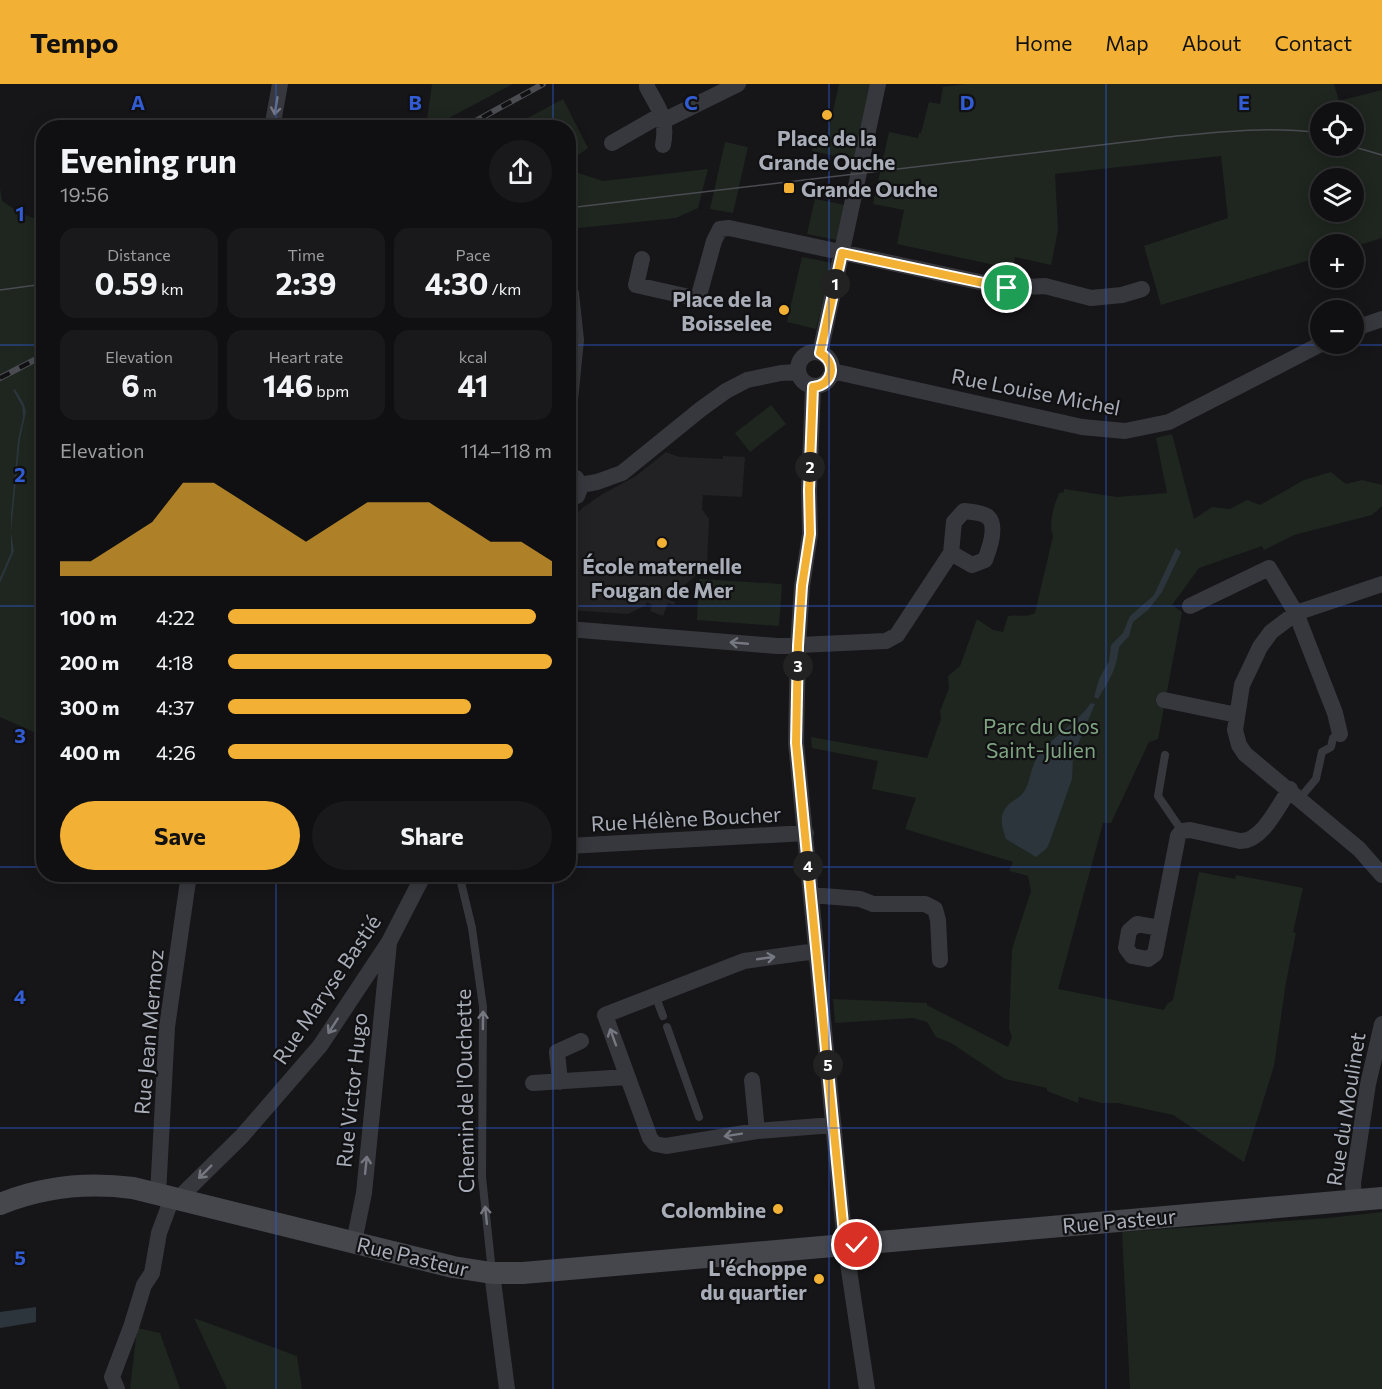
<!DOCTYPE html>
<meta charset="utf-8">
<style>
body{margin:0;font-family:Commissioner,sans-serif;background:#19191b;color:#f1f3f6;height:100vh;display:flex;flex-direction:column;font-size:22px;white-space:nowrap}
*{box-sizing:border-box;margin:0}
p{font-size:20px;color:#9c9d9f}
.icon{flex:none;width:33px;height:33px;fill:none;stroke:currentColor;stroke-width:2;stroke-linecap:round;stroke-linejoin:round}
.map{position:relative;flex:1;overflow:hidden}
.sheet{position:absolute;left:36px;top:36px;width:540px;height:762px;display:flex;flex-direction:column;background:#101012;border-radius:24px;box-shadow:0 3px 15px #0003,0 0 0 2px #303032}
.sheet>*{flex:none}
.tools{position:absolute;left:1310px;top:18px;display:grid;gap:12px}
.tools a{display:grid;place-items:center;width:54px;height:54px;border-radius:50%;background:#101012;box-shadow:0 3px 15px #0003,0 0 0 2px #303032;font-size:30px}
.pin{position:absolute;display:grid;place-items:center;width:51px;height:51px;color:#fff;margin:-26px;border:3px solid #fff;border-radius:50%;box-shadow:0 2px 6px #0007}
.km{position:absolute;width:30px;height:30px;margin:-15px;border-radius:50%;background:#222;color:#fff;font-size:16px;line-height:30px;text-align:center}
.round{display:grid;place-items:center;flex:none;width:63px;height:63px;border-radius:32px;background:#19191b}
.summary{display:flex;align-items:center;justify-content:space-between;height:102px;padding:0 24px}
h1{font-size:33px;font-weight:700;line-height:45px}
.figures{display:grid;grid-template-columns:repeat(3,1fr);gap:9px;height:102px;padding:6px 24px}
.figures div{display:grid;align-content:center;border-radius:15px;background:#19191b;text-align:center}
.figures b{font-size:30px;font-weight:700}
.figures small{font-size:16px;font-weight:400}
.figures p{font-size:16px}
.chart{height:168px;padding:12px 24px}
.chart p{display:flex;justify-content:space-between}
.chart svg{width:100%;height:108px;margin-top:6px;fill:#f2b134;opacity:.7}
.action{display:flex;gap:12px;margin-top:auto;padding:12px 24px}
.action a{flex:1;height:69px;border-radius:36px;background:#f2b134;color:#111;font-size:24px;font-weight:700;line-height:69px;text-align:center}
.action a+a{background:#19191b;color:#f1f3f6}
ul{padding:0 24px;list-style:none;font-size:20px}
li{display:grid;grid-template-columns:96px 72px 1fr;align-items:center;height:45px}
li i{height:15px;border-radius:8px;background:#f2b134}
header{display:flex;align-items:center;gap:36px;box-sizing:border-box;height:84px;padding:0 30px;background:#f2b134;color:#111}
header strong{font-size:28px}
nav{display:flex;gap:33px;margin-inline-start:auto;font-size:21px}
.map>svg:first-child{display:block}
</style>
<header>
<strong>Tempo</strong>
<nav><a>Home</a><a>Map</a><a>About</a><a>Contact</a></nav>
</header>
<div class="map">
<svg width="1382" height="1305" viewBox="0 0 1382 1305">
<rect width="100%" height="100%" fill="#161618"/>
<!-- built -->
<path fill="#222225" d="M666 368 679 373 723 375V372L745 373 742 413 703 411 702 425 709 435 707 482 679 506 664 511 663 514 675 518 674 521 668 519 663 532 650 527 652 521 647 518 646 521 628 530 569 526V439L581 425 601 411 636 392Z"/>
<!-- green -->
<path fill="#1e261f" fill-rule="evenodd" d="M432 0H513L432 43H426Z
M839 0H871L854 76 812 67 814 57 826 59Z
M966 0H1334L1339 17 1382 6V154L1353 163V160H1320V173L1161 221 1144 162 1228 134 1221 72 1055 90 1058 146 1051 181 1015 173 1013 185 897 160 904 126 873 120 889 48 918 54 919 49H921L929 18 940 20 943 3ZM1320 28H1353V62H1320ZM1320 94H1353V128H1320Z
M563 15 588 64 569 78 568 44 511 43Z
M725 58 748 63 733 129 710 125Z
M708 85 698 124 676 134 569 145V86L603 97Z
M0 104 2 117C15 126 28 134 43 136V258L36 262 44 284 43 652 0 633Z
M815 115 845 121 837 156 807 150Z
M802 173 832 179 816 245 787 238Z
M771 321 786 340 750 368 735 349Z
M1172 350 1194 435 1212 423 1230 425 1247 416 1260 421 1304 396 1331 388 1346 400 1362 396 1382 401V422L1372 431 1294 451 1264 466 1262 462 1199 484 1172 521 1182 528 1158 655 1149 658 1111 739H1103L1058 905 1164 926 1167 920 1173 916 1199 788 1235 795 1236 791 1303 804 1293 848 1296 849 1286 898 1274 982 1244 1078 1173 1031 1118 1019H1101L1079 1013 1078 1019 1047 1007V1004L1005 995 951 959 936 953 927 938 913 934 835 939 833 915 927 919V921L1008 963 1012 953 1009 944 1012 865 1031 807 1028 792 1009 787 1013 778 905 745 916 714 872 705 878 677 812 664 811 653 927 674 941 635 940 627 949 604 948 592 960 582 977 535 993 546 1003 548 1008 532C1018 530 1025 534 1035 529L1053 452C1048 439 1054 422 1059 409L1064 408V405L1117 413 1167 409 1156 354Z
M699 495 782 500 779 542 697 536Z
M1382 1128V1305H1130L1122 1148 1328 1134Z
M194 1234 297 1272 302 1305H227Z
M137 1244 160 1249 180 1305H130Z"/>
<!-- water -->
<path fill="#2c353c" d="M15 305 24 320 26 328 20 355 13 427 11 448 14 467 0 499V494L11 469V431L18 356 23 333 22 322 13 306Z
M1176 464 1181 468 1162 508 1149 525 1133 538 1129 552 1119 563C1116 587 1110 595 1098 615L1094 613 1099 595 1109 577 1111 561 1123 549 1130 532 1154 511Z
M1091 619 1095 620 1073 672 1072 695 1050 757 1047 764 1036 773 1006 755C1002 743 998 732 1008 721 1012 717 1019 714 1023 709 1031 699 1030 682 1039 671 1054 651 1077 639 1091 619Z
M36 1223V1238L0 1244V1228Z"/>
<g fill="none" stroke-linecap="round" stroke-linejoin="round">
<!-- lane -->
<path stroke="#37383d" stroke-width="8" d="M1165 671 1158 712 1182 747
M1300 714 1316 695 1322 668 1331 663 1333 654 1340 650
M459 790 472 844 483 923 482 1093 492 1188
M655 911 663 932
M667 943 699 1033"/>
<!-- street -->
<path stroke="#37383d" stroke-width="16" d="M647 0V3C659 26 668 34 663 61
M272 44 280 0
M612 59 654 35 665 36 738 0
M642 175 636 201 698 215 714 157 720 145 729 144 1007 204 1045 202 1091 214 1122 211 1142 205
M568 209H571L576 256 568 336
M1353 245 1382 235
M798 285a17 17 0 1 1 34 0a17 17 0 1 1-34 0Z
M820 269 878 0
M832 287 1082 343 1125 347 1169 338 1321 260
M813 303 809 406 810 450 802 502 798 562 796 659 844 1150
M568 392 576 394 581 402 577 412 568 415
M580 401 597 398 622 389 701 325 726 307 747 296 781 289 797 288
M1382 500 1296 529 1271 548 1260 563 1242 601 1235 646 1239 661 1245 670 1359 765 1382 791
M1190 522 1269 484 1296 529 1335 629 1340 650
M568 545 777 562 886 557 897 551 951 469 954 438 964 427C971 428 982 428 988 433 998 442 989 466 985 476L972 481 951 469
M1164 616 1237 631
M568 762 806 749
M811 811 860 815 873 820H925L935 825 938 836 940 876
M1160 844 1137 840 1129 847 1126 864 1132 872 1148 875 1155 870 1178 752 1182 747 1190 746 1240 757C1262 758 1278 722 1290 705
M816 867 744 877 605 931 650 1054 655 1060 666 1062 757 1047 833 1041
M752 996 757 1047
M560 998 557 968 581 957
M533 999 627 993
M158 1110 167 943 189 790
M184 1116V1109L242 1052 320 962 389 858 424 790
M1354 1117 1353 1099 1368 1000 1382 940
M354 1158 364 1109 389 859
M847 1173 867 1305
M492 1189 507 1305
M117 1305 112 1293 131 1243 144 1201 152 1189 159 1149 172 1114"/>
<!-- secondary -->
<path stroke="#45474d" stroke-width="22" d="M0 1120C44 1102 87 1098 133 1104L453 1183 492 1189H523L833 1162
M857 1160 1382 1114"/>
<!-- tram -->
<path stroke="#4a4c52" stroke-width="1.5" d="M1351 62 1382 71
M568 124 1168 53C1219 48 1269 42 1320 49
M0 206 44 200"/>
<defs>
<path id="rail" d="M463 44 543 0
M0 294 44 271"/>
</defs>
<!-- rail casing -->
<use href="#rail" stroke="#4a4c52" stroke-width="6"/>
<!-- rail -->
<use href="#rail" stroke="#111113" stroke-width="4" stroke-dasharray="11" stroke-linecap="butt"/>
</g>
<!-- one-way arrows -->
<defs><path id="oneway-shaft" d="M-6 0H5M1.5-3L5.5 0L1.5 3" fill="none" stroke-width="1.6" stroke-linecap="round" stroke-linejoin="round" transform="scale(1.5)"/></defs>
<g stroke="#757881">
<use href="#oneway-shaft" transform="translate(276 22) rotate(99)"/>
<use href="#oneway-shaft" transform="translate(739 559) rotate(-175)"/>
<use href="#oneway-shaft" transform="translate(766 874) rotate(-8)"/>
<use href="#oneway-shaft" transform="translate(483 936) rotate(-89)"/>
<use href="#oneway-shaft" transform="translate(333 942) rotate(123)"/>
<use href="#oneway-shaft" transform="translate(613 953) rotate(-110)"/>
<use href="#oneway-shaft" transform="translate(733 1051) rotate(171)"/>
<use href="#oneway-shaft" transform="translate(366 1081) rotate(-84)"/>
<use href="#oneway-shaft" transform="translate(205 1088) rotate(135)"/>
<use href="#oneway-shaft" transform="translate(486 1131) rotate(-96)"/>
</g>
<g fill="none" stroke-linecap="round" stroke-linejoin="round">
<defs>
<path id="route" d="M857 1161 852 1152 844 1150 796 659 798 562 802 502 810 450 809 406 813 303C834 301 837 278 820 269L842 169 1007 204"/>
</defs>
<!-- route casing -->
<use href="#route" stroke="#fff" stroke-width="12"/>
<!-- route -->
<use href="#route" stroke="#f2b134" stroke-width="8"/>
</g>
<!-- grid -->
<path fill="none" stroke="#325cd3" stroke-width="1.5" stroke-opacity="0.55" d="M276 0V44M553 0V44M829 0V1305M1106 0V1305M0 261H44M568 261H1382M0 522H44M568 522H1382M0 783H44M568 783H1382M276 790V1305M553 790V1305M0 1044H1382"/>
<!-- markers -->
<g fill="#f2b134" stroke="#111113" stroke-width="2">
<circle cx="827" cy="31" r="6"/>
<rect x="783" y="98" width="12" height="12" rx="3"/>
<circle cx="784" cy="226" r="6"/>
<circle cx="662" cy="459" r="6"/>
<circle cx="778" cy="1125" r="6"/>
<circle cx="819" cy="1195" r="6"/>
</g>
<g text-anchor="middle" dominant-baseline="central" stroke-width="4.5" stroke-linejoin="round" paint-order="stroke">
<!-- poi labels -->
<g font-size="21" font-weight="bold" fill="#a8adb8" stroke="#111113" text-anchor="end">
<text x="827" y="53" text-anchor="middle">Place de la<tspan x="827" dy="24">Grande Ouche</tspan></text>
<text x="801" y="104" text-anchor="start">Grande Ouche</text>
<text x="772" y="214">Place de la<tspan x="772" dy="24">Boisselee</tspan></text>
<text x="662" y="481" text-anchor="middle">École maternelle<tspan x="662" dy="24">Fougan de Mer</tspan></text>
<text x="766" y="1125">Colombine</text>
<text x="807" y="1183">L'échoppe<tspan x="807" dy="24">du quartier</tspan></text>
</g>
<!-- street labels -->
<g font-size="21" fill="#a8adb8" stroke="#111113">
<text transform="translate(1036 307) rotate(11)">Rue Louise Michel</text>
<text transform="translate(686 734) rotate(-3)">Rue Hélène Boucher</text>
<text transform="translate(326 905) rotate(-56)">Rue Maryse Bastié</text>
<text transform="translate(148 948) rotate(-85)">Rue Jean Mermoz</text>
<text transform="translate(351 1006) rotate(-84)">Rue Victor Hugo</text>
<text transform="translate(464 1007) rotate(-91)">Chemin de l'Ouchette</text>
<text transform="translate(1345 1025) rotate(-81)">Rue du Moulinet</text>
<text transform="translate(1119 1136) rotate(-5)">Rue Pasteur</text>
<text transform="translate(413 1172) rotate(13)">Rue Pasteur</text>
</g>
<!-- park labels -->
<g font-size="21" fill="#7fa381" stroke="#111113">
<text x="1041" y="641">Parc du Clos<tspan x="1041" dy="24">Saint-Julien</tspan></text>
</g>
</g>
<g font-size="20" text-anchor="middle" font-weight="bold" fill="#325cd3" stroke="#111113" stroke-width="4.5" stroke-linejoin="round" paint-order="stroke">
<text x="138" y="26">A</text>
<text x="415" y="26">B</text>
<text x="691" y="26">C</text>
<text x="967" y="26">D</text>
<text x="1244" y="26">E</text>
<text x="20" y="137">1</text>
<text x="20" y="398">2</text>
<text x="20" y="659">3</text>
<text x="20" y="920">4</text>
<text x="20" y="1181">5</text>
</g>
</svg>
<div class="tools">
<a><svg class="icon" aria-label="locate" viewBox="0 0 24 24"><circle cx="12" cy="12" r="6"/><path d="M12 2v4M12 18v4M2 12h4M18 12h4"/></svg></a>
<a><svg class="icon" aria-label="layers" viewBox="0 0 24 24"><path d="M12 4l9 5-9 5-9-5zM3 14l9 5 9-5"/></svg></a>
<a>+</a>
<a>−</a>
</div>
<div class="pin" style="left:1007px;top:204px;background:#1e9e55"><svg class="icon" aria-label="arrive" viewBox="0 0 24 24"><path d="M6 21V4h12l-3 4 3 4H6"/></svg></div>
<div class="pin" style="left:857px;top:1161px;background:#d93025"><svg class="icon" aria-label="check" viewBox="0 0 24 24"><path d="M5 12l5 5 9-10"/></svg></div>
<b class="km" style="left:835px;top:200px">1</b>
<b class="km" style="left:810px;top:383px">2</b>
<b class="km" style="left:798px;top:582px">3</b>
<b class="km" style="left:808px;top:782px">4</b>
<b class="km" style="left:828px;top:981px">5</b>
<section class="sheet">
<div class="summary"><div><h1>Evening run</h1><p>19:56</p></div><a class="round"><svg class="icon" aria-label="share" viewBox="0 0 24 24"><path d="M12 15V3M7 8l5-5 5 5M5 13v7h14v-7"/></svg></a></div>
<div class="figures">
<div><p>Distance</p><b>0.59<small> km</small></b></div>
<div><p>Time</p><b>2:39</b></div>
<div><p>Pace</p><b>4:30<small> /km</small></b></div>
</div>
<div class="figures">
<div><p>Elevation</p><b>6<small> m</small></b></div>
<div><p>Heart rate</p><b>146<small> bpm</small></b></div>
<div><p>kcal</p><b>41</b></div>
</div>
<div class="chart"><p><span>Elevation</span>114–118 m</p>
<svg viewBox="0 0 160 44" preserveAspectRatio="none"><path d="M0 44V38L10 38L20 30L30 22L40 6L50 6L60 14L70 22L80 30L90 22L100 14L110 14L120 14L130 22L140 30L150 30L160 38V44z"/></svg>
</div>
<ul>
<li><b>100 m</b>4:22<i style="width:95%"></i></li>
<li><b>200 m</b>4:18<i style="width:100%"></i></li>
<li><b>300 m</b>4:37<i style="width:75%"></i></li>
<li><b>400 m</b>4:26<i style="width:88%"></i></li>
</ul>
<div class="action"><a>Save</a><a>Share</a></div>
</section>
</div>
